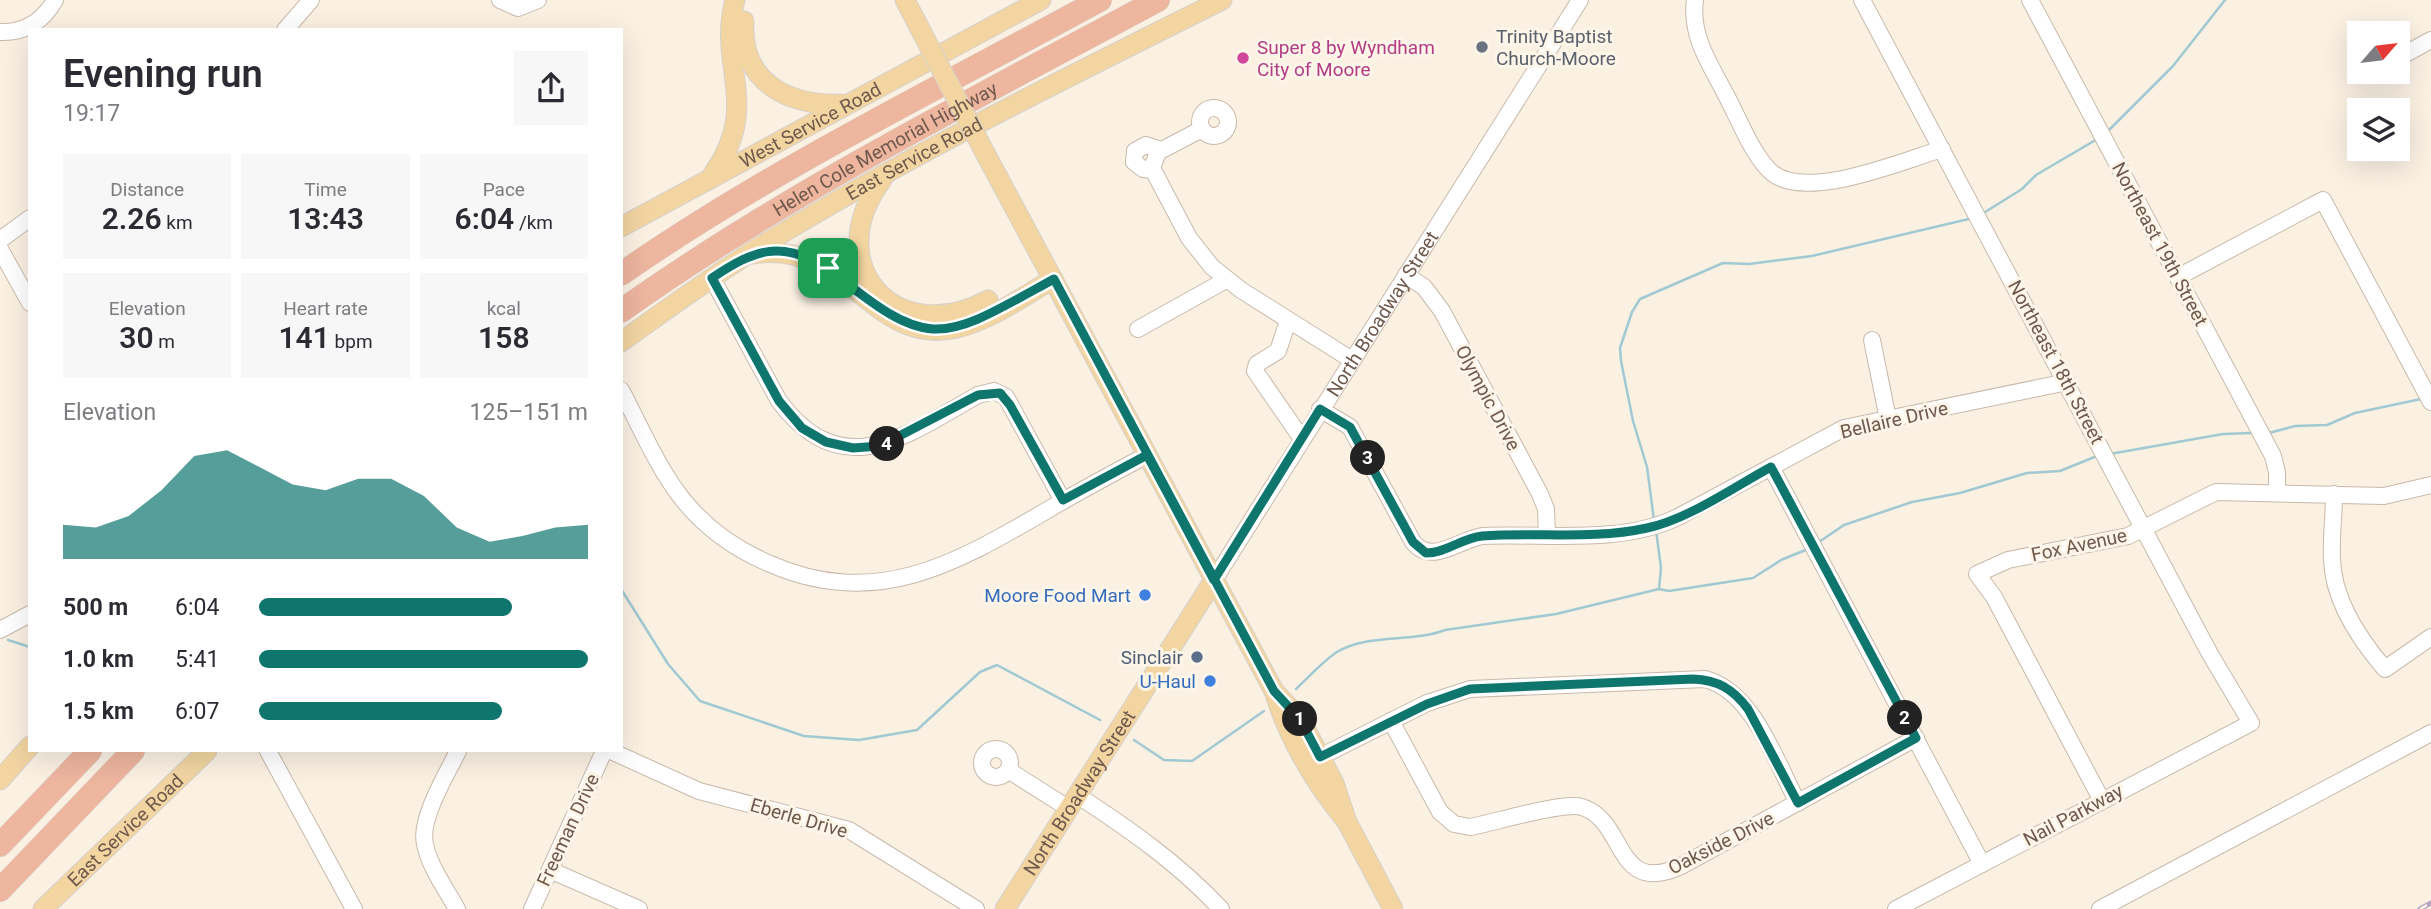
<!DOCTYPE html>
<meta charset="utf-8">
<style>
body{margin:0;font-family:Roboto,sans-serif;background:#f7f7f7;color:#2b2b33;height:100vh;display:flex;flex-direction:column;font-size:26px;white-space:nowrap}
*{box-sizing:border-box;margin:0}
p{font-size:23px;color:#7c7c81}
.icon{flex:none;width:38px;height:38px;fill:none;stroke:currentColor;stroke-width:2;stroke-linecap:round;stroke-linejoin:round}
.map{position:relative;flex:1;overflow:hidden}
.details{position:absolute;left:28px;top:28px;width:595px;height:724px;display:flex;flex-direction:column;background:#fff;border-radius:0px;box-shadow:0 7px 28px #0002}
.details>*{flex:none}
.needle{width:46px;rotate:62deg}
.buttons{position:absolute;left:2347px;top:21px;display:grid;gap:14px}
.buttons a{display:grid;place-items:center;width:63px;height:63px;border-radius:0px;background:#fff;box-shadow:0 7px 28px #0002;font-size:35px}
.pin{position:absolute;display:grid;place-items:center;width:60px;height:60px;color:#fff;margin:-30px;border-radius:14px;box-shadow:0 4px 10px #0006}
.km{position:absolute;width:35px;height:35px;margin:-18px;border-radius:50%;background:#222;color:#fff;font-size:19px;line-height:35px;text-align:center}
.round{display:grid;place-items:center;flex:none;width:74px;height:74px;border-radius:0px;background:#f7f7f7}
.overview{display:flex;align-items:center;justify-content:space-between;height:119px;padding:0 35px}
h1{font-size:38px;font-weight:600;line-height:52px}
.stats{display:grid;grid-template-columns:repeat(3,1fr);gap:10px;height:119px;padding:7px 35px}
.stats div{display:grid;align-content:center;border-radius:0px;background:#f7f7f7;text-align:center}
.stats b{font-size:30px;font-weight:600}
.stats small{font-size:19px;font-weight:400}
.stats p{font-size:19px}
.chart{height:196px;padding:14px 35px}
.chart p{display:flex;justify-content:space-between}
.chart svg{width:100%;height:126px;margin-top:7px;fill:#0f766e;opacity:.7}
ul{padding:0 35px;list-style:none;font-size:23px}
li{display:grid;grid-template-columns:112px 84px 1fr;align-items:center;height:52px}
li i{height:18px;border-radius:9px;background:#0f766e}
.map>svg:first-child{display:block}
</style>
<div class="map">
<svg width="2431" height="909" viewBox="0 0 2431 909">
<rect width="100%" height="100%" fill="#faf1e3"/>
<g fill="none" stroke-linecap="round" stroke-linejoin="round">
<!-- stream -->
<path stroke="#a1c9d2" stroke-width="2.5" d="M2107 132 2173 66 2225 0
M1982 214 2022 189 2036 175 2099 138
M2269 433 2295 426 2327 425 2355 413 2421 399
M2110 454 2223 434 2252 433
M1654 520 1647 467 1633 421 1621 361 1620 348 1632 312 1640 299 1723 263 1749 264 1812 256 1973 218
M1656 530 1661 568 1659 589
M1819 542 1844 525 1912 502 1960 493 2027 473 2060 471 2097 456
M621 589 668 664 700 701 804 736 859 740 917 730 980 672 997 665 1100 720
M8 640 30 647
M1296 689C1309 677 1323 661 1337 652 1369 633 1412 643 1445 630L1556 614 1659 589 1669 591 1753 578 1781 560 1808 549
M1134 740 1164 760 1192 761 1264 711"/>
<defs>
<g id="minor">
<path d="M500 0 518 8 538 0"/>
<path d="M1695 0C1690 36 1710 64 1726 95 1739 119 1750 150 1769 170 1801 204 1902 161 1942 149"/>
<path d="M1862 0 2210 654 2251 723 1896 909"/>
<path d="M2030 0 2273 456 2277 472V491"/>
<path d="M285 30 311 0"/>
<path d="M0 32C25 33 43 21 55 0"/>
<path d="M2398 58 2431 40"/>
<circle cx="1214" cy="122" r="14"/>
<path d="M1202 129 1158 152 1152 168 1189 238 1212 267 1241 290 1352 360"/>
<path d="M1153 170 1143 169 1134 162 1135 151 1146 145 1161 150"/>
<path d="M0 240 30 218"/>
<path d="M0 249 30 303"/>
<path d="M1406 275 1424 287 1442 311 1540 494 1546 509 1547 535"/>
<path d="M2178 277 2323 200 2431 402"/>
<path d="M712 278 779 401C842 486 907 435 978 395L994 391 1006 397 1063 501"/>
<path d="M1288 321 1278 351 1257 364 1255 371 1302 439"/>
<path d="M1138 329 1226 280"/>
<path d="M1872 340 1888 419"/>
<path d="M621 390C640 426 656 464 680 496 703 526 733 548 768 563 882 614 966 557 1063 501 1091 485 1119 470 1147 455"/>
<path d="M1320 409 1350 427 1413 542C1432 566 1459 539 1483 536 1546 533 1620 545 1678 517L1844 428 2067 382"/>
<path d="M1771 467 1982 864"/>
<path d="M2334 494C2334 516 2331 537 2332 559 2333 600 2360 640 2385 669L2431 637"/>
<path id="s1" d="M1214 580 1580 0"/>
<path d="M0 630 30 614"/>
<path d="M1391 721 1440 812 1454 824 1470 827C1493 823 1564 801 1582 807 1627 821 1614 897 1681 866L1916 738"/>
<circle cx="996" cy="763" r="14"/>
<path d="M268 751 354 909"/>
<path d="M611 751 699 791 849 830 976 909"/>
<path d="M1320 757 1427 703 1470 689 1705 679C1753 691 1776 762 1798 803"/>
<path d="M1008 770 1068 808"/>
<path d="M1077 795C1129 829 1178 863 1221 909"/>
<path d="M2101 799 1994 597 1977 574 2008 560 2128 536 2216 492 2384 496 2431 485"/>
<path d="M550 870 639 909"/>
<path d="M457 909C446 889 429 866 425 844 419 819 447 774 458 751"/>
<path d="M532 909 604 751"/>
<path d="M2100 909 2431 733"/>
</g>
<g id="major">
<path d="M905 0 919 27"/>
<path d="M744 21C740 83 789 106 842 104"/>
<path d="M985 153 1274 691C1289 740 1314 782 1347 822"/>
<path d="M713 174C762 105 717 66 735 0"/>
<path d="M882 180C819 264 895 350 988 300"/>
<path id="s2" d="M621 227 1041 0"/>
<path d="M753 254C849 239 871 348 957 328 991 320 1024 296 1053 279"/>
<path id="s3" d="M621 342C669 308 716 273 766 243 913 153 1068 77 1222 0"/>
<path d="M1277 694 1300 719 1334 783 1347 822 1393 909"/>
<path d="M0 780 30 746"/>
<path id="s4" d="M43 909 207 751"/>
<path id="s5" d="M1005 909 1214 580"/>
</g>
<g id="highway">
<path d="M621 274C772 169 939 88 1100 0"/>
<path id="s6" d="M621 311C790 191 976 98 1158 0"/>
<path d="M0 845 90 751"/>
<path d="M0 890 133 751"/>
</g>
</defs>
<!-- minor casing -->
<use href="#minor" stroke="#c9b9ab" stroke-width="18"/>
<!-- major casing -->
<use href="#major" stroke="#d7d1cd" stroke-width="21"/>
<!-- highway casing -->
<use href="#highway" stroke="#d7d1cd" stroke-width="24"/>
<!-- minor -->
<use href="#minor" stroke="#fff" stroke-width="16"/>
<!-- major -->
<use href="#major" stroke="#f2d5a1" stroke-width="19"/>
<!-- highway -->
<use href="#highway" stroke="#eeb59f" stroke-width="23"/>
<defs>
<path id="rail" d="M2420 909 2431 903"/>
</defs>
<!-- rail casing -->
<use href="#rail" stroke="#b4a3c1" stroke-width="5"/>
<!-- rail -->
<use href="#rail" stroke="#fdf5e8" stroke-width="2.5" stroke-dasharray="8" stroke-linecap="butt"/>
<defs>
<path id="major-bridge" d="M919 27 985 153"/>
</defs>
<!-- major-bridge casing -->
<use href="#major-bridge" stroke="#d7d1cd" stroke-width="21" stroke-linecap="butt"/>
<!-- major-bridge -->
<use href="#major-bridge" stroke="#f2d5a1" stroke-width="19"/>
</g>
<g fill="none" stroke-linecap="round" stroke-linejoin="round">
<defs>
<path id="route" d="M828 268C932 354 941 341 1054 279L1274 691 1300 719 1320 757 1427 704 1470 689 1693 679C1718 680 1733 689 1748 709L1798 803 1916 738 1771 467C1734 487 1687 520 1647 528 1593 540 1536 532 1482 536 1462 538 1446 553 1426 553L1413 542 1350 427 1320 409 1214 580 1147 455 1063 500 1010 405 1000 393 978 395 880 446 853 448 826 442 802 428 779 401 712 278C755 249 780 240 828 268"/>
</defs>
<!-- route casing -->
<use href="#route" stroke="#fff" stroke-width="14"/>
<!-- route -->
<use href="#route" stroke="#0f766e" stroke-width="9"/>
</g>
<!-- markers -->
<circle fill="#6b7280" stroke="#fdf5e8" stroke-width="2.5" cx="1482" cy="47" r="7"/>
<circle fill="#d1479c" stroke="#fdf5e8" stroke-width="2.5" cx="1243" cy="58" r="7"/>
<g fill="#3f7fe0" stroke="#fdf5e8" stroke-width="2.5">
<circle cx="1145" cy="595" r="7"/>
<circle cx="1210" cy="681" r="7"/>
</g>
<circle fill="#5c6f8a" stroke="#fdf5e8" stroke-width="2.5" cx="1197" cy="657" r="7"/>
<g text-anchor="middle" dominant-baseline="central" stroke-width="6" stroke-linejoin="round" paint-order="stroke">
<!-- worship labels -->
<g font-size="19" fill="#5b616d" stroke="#fdf5e8" text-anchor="start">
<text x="1496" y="36">Trinity Baptist<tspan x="1496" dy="22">Church-Moore</tspan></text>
</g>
<!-- hotel labels -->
<g font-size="19" fill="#b23c85" stroke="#fdf5e8" text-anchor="start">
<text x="1257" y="47">Super 8 by Wyndham<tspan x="1257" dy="22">City of Moore</tspan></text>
</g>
<!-- street labels -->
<g font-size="19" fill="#6f594c" stroke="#fdf5e8">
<text stroke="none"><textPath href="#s2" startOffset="215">West Service Road</textPath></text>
<text stroke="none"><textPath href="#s6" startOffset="310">Helen Cole Memorial Highway</textPath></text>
<text stroke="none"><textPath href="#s3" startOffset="346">East Service Road</textPath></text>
<text transform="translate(2160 244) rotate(62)">Northeast 19th Street</text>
<text stroke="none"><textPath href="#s1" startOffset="315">North Broadway Street</textPath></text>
<text transform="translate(2056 362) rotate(62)">Northeast 18th Street</text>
<text transform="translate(1488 398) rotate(62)">Olympic Drive</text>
<text transform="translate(1894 420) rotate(-13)">Bellaire Drive</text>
<text transform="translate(2079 545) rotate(-12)">Fox Avenue</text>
<text stroke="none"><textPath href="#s5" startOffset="138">North Broadway Street</textPath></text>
<text transform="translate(2073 815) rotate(-28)">Nail Parkway</text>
<text transform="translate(799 818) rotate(16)">Eberle Drive</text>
<text stroke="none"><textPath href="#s4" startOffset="114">East Service Road</textPath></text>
<text transform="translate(568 830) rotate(-65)">Freeman Drive</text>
<text transform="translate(1721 843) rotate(-27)">Oakside Drive</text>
</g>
<!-- shop labels -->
<g font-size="19" fill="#366cbe" stroke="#fdf5e8" text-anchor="end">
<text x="1131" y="595">Moore Food Mart</text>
<text x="1196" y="681">U-Haul</text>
</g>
<!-- service labels -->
<g font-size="19" fill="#4e5e75" stroke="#fdf5e8" text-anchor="end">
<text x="1183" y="657">Sinclair</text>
</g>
</g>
</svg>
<div class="buttons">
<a><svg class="needle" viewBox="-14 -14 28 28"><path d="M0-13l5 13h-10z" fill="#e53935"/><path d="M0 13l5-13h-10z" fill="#7c7c81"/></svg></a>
<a><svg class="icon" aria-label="layers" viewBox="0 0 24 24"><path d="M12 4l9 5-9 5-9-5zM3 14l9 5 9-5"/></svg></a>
</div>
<div class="pin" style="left:828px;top:268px;background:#1e9e55"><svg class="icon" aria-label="arrive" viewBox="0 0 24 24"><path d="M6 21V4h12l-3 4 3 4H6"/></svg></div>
<b class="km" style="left:1300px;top:719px">1</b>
<b class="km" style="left:1905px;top:718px">2</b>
<b class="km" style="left:1368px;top:458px">3</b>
<b class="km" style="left:887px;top:444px">4</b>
<section class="details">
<div class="overview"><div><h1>Evening run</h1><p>19:17</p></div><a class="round"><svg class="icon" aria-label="share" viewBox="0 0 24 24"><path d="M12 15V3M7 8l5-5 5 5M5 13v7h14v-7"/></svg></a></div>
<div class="stats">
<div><p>Distance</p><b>2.26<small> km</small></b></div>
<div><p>Time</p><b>13:43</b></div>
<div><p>Pace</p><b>6:04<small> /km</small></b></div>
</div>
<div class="stats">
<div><p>Elevation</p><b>30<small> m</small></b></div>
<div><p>Heart rate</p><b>141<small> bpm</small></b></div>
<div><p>kcal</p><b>158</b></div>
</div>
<div class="chart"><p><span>Elevation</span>125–151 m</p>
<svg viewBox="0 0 160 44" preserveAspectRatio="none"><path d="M0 44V32L10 33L20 29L30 20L40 8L50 6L60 12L70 18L80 20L90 16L100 16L110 22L120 33L130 38L140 36L150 33L160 32V44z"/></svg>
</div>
<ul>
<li><b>500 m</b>6:04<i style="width:77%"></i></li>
<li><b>1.0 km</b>5:41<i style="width:100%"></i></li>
<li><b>1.5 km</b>6:07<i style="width:74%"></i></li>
</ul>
</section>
</div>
